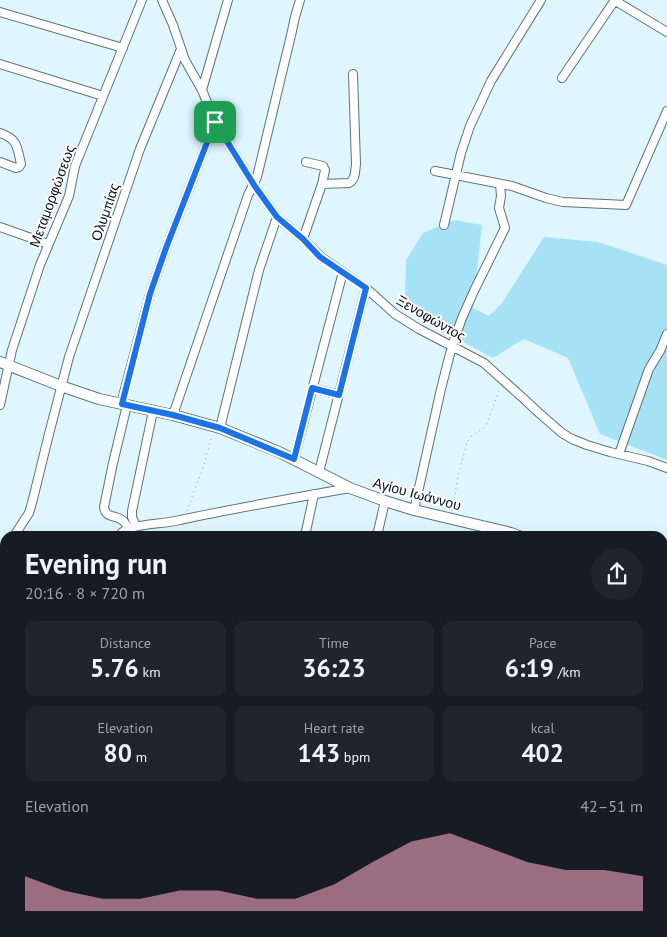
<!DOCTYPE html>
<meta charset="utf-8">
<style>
body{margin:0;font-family:"PT Sans",sans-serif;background:#20242c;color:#f1f3f6;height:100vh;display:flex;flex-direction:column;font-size:19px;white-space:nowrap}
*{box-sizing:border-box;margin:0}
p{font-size:16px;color:#9ea1a6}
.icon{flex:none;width:28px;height:28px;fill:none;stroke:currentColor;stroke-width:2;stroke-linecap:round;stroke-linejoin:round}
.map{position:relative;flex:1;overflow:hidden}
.details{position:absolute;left:0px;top:531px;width:668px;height:406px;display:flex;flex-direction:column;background:#171b24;border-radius:15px 15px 0 0;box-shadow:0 5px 20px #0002}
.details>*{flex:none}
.pin{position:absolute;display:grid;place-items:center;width:42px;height:42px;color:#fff;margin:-21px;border-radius:10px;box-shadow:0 2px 8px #0006}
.round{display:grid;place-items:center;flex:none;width:52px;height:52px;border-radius:26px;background:#20242c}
.summary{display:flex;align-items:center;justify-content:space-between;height:85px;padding:0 25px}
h1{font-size:28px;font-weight:600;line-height:38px}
.metrics{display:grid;grid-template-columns:repeat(3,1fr);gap:8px;height:85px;padding:5px 25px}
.metrics div{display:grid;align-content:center;border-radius:10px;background:#20242c;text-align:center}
.metrics b{font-size:25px;font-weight:600}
.metrics small{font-size:14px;font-weight:400}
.metrics p{font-size:14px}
.chart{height:140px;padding:10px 25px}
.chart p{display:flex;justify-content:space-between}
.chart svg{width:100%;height:90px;margin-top:5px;fill:#d290a8;opacity:.7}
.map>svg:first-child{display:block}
</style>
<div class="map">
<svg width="667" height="937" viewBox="0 0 667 937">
<rect width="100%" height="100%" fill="#dff6fe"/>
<!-- green -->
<path fill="#a6e2f5" d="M454 220 482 225 473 308 489 316 502 303 544 237 598 242 667 265V460L600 434 568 358 524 339 493 358 432 325 405 299 406 260 423 233Z
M663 885 667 886V937H586V933L662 932Z
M66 933 215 932 217 937H64Z"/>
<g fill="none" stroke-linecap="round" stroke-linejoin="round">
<defs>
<path id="minor" d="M162 0 173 25 185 60 202 90 215 122 254 185 277 217 303 239 321 257 366 288 395 314 419 329 484 363 524 399 539 413 562 433 572 439 587 445 610 452 648 461 667 468
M614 0 667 32
M0 12 123 48
M0 64 103 96
M562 78 615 0
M202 90 228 0
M0 133C18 139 17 147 21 164L19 167 16 168 0 162
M435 171 512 186 546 198 563 202 626 205 667 111
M322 184 349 183C356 179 355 171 356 164L353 74
M444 225 461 153 470 126 491 81 541 0
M0 227 48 244
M303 239 322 184 325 170 323 166 306 162
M313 388 339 395
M121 404 150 294 166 248 215 122
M0 405 12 350 40 265 69 196 75 166 142 0
M127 405 113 463 104 507C106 522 121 511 128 528
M173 415 248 195 257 177 292 31 295 17 300 0
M220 428 259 270 277 217
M619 454 649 369 660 351 667 334
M294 459 343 272
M319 472 366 288
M414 510 441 389 452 346 462 318 474 291 505 228 499 208 501 196 500 184
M136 526 132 517V511L153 411
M14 536 29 513 32 503 49 434 69 357 140 149 181 49
M119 536C122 532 125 529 131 528 147 523 164 524 180 520 236 508 293 498 350 488
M305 536 314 494
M377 536 385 501
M0 551 5 548
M662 616H667
M0 621 5 618
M662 665H667
M662 711H667
M0 739 5 730
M0 764 5 767
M0 825 5 827
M0 886 4 876
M473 932 475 937
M536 937 540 932"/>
<path id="tertiary" d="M0 362 61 386 99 399 173 415 220 428 279 452 350 488 385 501 414 510 511 533 519 536
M662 585H667"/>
</defs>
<!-- minor casing -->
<use href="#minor" stroke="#5e7379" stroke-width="10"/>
<!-- tertiary casing -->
<use href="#tertiary" stroke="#5e7379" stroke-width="12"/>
<!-- path -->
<path stroke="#85959b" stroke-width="1" stroke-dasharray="1 4" stroke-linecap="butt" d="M451 508 453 505 458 477 467 442 472 436 486 426 500 388
M187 511 194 491 202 471 212 436"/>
<!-- minor -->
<use href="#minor" stroke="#fff" stroke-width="8"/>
<!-- tertiary -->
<use href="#tertiary" stroke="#fff" stroke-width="10"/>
</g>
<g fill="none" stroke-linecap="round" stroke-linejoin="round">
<defs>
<path id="route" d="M215 122 254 185 277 217 303 239 320 257 366 288 339 395 312 388 294 459 220 428 173 415 122 404 150 294 166 248Z"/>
</defs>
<!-- route casing -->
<use href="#route" stroke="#fff" stroke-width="10"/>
<!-- route -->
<use href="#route" stroke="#1a73e8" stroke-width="6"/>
</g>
<g text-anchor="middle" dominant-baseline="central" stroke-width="4" stroke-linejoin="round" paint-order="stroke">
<!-- street labels -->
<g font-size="14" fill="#080f12" stroke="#fff">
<text transform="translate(52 196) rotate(-70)">Μεταμορφώσεως</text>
<text transform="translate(105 212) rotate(-71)">Ολυμπίας</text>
<text transform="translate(431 318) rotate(30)">Ξενοφώντος</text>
<text transform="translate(417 494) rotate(15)">Αγίου Ιωάννου</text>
</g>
</g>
</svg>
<div class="pin" style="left:215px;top:122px;background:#1e9e55"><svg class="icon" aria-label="arrive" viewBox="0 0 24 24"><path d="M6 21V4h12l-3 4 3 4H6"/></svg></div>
<section class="details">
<div class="summary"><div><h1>Evening run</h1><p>20:16 · 8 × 720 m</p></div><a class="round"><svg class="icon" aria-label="share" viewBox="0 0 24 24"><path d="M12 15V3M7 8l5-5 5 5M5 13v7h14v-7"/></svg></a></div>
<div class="metrics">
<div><p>Distance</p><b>5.76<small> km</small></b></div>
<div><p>Time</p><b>36:23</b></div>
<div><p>Pace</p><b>6:19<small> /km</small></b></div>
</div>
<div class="metrics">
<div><p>Elevation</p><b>80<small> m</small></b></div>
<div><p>Heart rate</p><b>143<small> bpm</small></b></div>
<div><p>kcal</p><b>402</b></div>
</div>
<div class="chart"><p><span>Elevation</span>42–51 m</p>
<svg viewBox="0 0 160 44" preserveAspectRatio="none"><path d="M0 44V27L10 34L20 38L30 38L40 34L50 34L60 38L70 38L80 31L90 20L100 10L110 6L120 13L130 20L140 24L150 24L160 27V44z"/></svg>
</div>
</section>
</div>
